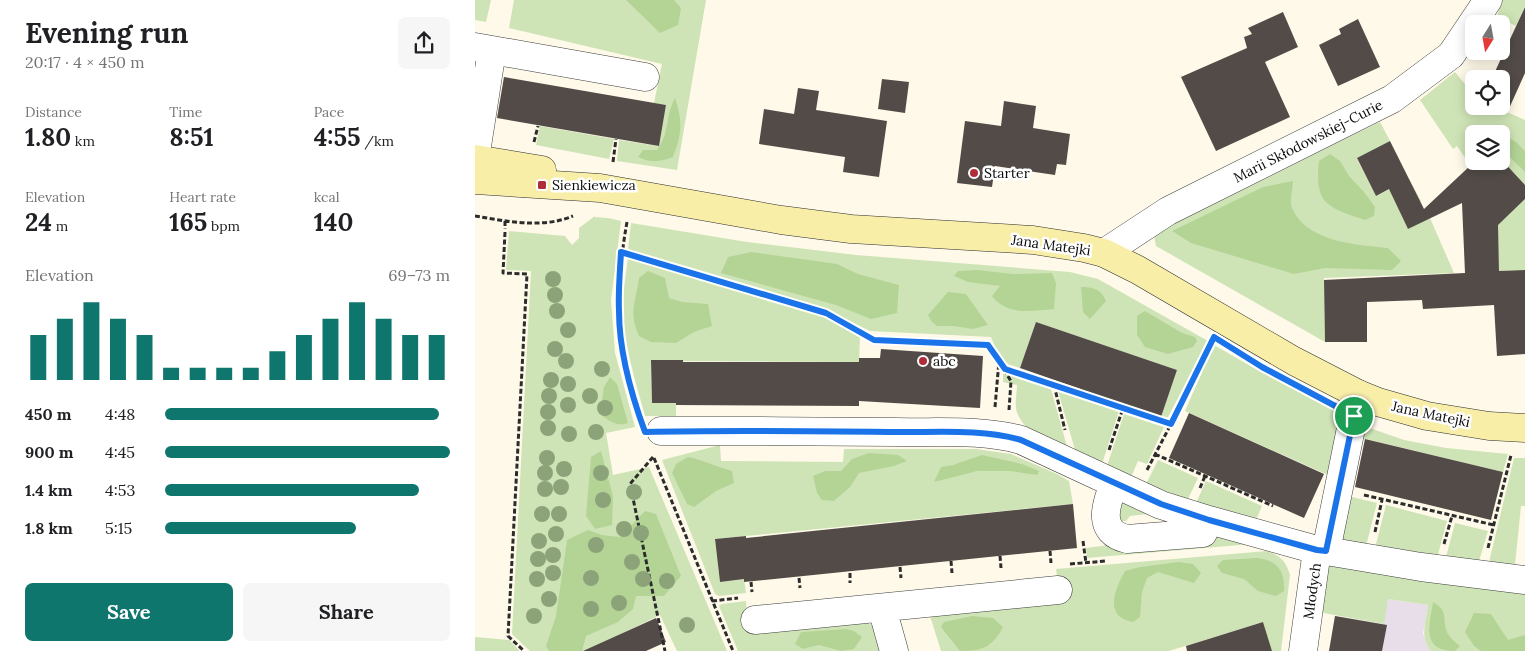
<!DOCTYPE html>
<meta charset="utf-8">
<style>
body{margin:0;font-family:Lora,serif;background:#f6f6f6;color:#202124;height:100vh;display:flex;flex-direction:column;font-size:19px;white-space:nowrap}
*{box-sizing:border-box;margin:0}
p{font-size:16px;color:#757577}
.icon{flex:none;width:28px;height:28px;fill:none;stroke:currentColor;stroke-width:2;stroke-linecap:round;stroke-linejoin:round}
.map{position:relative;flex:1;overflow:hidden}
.drawer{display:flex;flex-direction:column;background:#fff;width:475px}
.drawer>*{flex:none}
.needle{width:32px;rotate:191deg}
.fabs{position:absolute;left:990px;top:15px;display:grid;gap:10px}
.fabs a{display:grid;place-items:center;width:45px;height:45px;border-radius:8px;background:#fff;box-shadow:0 2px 12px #0003;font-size:25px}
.pin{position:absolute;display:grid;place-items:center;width:42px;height:42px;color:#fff;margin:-21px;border:2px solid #fff;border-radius:50%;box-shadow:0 1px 5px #0007}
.round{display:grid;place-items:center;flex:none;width:52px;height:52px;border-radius:8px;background:#f6f6f6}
.headline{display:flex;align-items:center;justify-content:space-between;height:85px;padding:0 25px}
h1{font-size:28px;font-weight:700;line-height:38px}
.figures{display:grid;grid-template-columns:repeat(3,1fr);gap:8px;height:85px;padding:5px 25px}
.figures div{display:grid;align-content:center}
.figures b{font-size:25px;font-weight:700}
.figures small{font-size:14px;font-weight:400}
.figures p{font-size:14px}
.chart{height:140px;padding:10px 25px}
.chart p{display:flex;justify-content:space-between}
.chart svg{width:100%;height:90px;margin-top:5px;stroke:#0f766e;stroke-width:6}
.cta{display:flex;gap:10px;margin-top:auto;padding:10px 25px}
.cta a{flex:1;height:58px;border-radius:8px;background:#0f766e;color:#fff;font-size:20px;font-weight:700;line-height:58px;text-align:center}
.cta a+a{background:#f6f6f6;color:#202124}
ul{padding:0 25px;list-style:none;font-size:16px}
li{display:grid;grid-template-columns:80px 60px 1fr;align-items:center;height:38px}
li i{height:12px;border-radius:6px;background:#0f766e}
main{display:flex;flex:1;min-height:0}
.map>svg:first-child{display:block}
</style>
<main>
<section class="drawer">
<div class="headline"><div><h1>Evening run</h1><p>20:17 · 4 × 450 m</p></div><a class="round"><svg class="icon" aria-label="share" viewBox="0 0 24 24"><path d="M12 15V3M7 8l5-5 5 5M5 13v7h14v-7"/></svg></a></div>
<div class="figures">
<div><p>Distance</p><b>1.80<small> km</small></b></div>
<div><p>Time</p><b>8:51</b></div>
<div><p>Pace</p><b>4:55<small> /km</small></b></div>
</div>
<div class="figures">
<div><p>Elevation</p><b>24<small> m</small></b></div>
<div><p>Heart rate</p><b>165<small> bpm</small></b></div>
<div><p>kcal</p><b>140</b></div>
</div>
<div class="chart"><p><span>Elevation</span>69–73 m</p>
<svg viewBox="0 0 160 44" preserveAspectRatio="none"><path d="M5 44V22M15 44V14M25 44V6M35 44V14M45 44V22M55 44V38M65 44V38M75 44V38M85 44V38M95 44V30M105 44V22M115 44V14M125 44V6M135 44V14M145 44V22M155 44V22"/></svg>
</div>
<ul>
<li><b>450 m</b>4:48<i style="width:96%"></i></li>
<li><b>900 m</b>4:45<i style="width:100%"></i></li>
<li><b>1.4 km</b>4:53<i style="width:89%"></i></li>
<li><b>1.8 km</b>5:15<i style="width:67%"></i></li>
</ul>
<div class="cta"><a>Save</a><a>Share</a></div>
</section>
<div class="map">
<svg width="1050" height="651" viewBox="0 0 1050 651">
<rect width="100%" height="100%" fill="#fef9e8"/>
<!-- industrial -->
<path fill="#e7dee9" d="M913 599 953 605 948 633 952 646 956 651H854L860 616 908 624Z"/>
<!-- green -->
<path fill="#cfe4b6" d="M0 0H16L11 22 0 20Z
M39 0H231L202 170 142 161 144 140 184 146 191 105 179 103 187 64 34 28Z
M1027 0H1050V6L1041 26 1022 17Z
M980 72 999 95V106H1018L1050 120V185L1026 159V134H999V155L995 165 982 146 978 149 945 100Z
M905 122 915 141 882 159 901 196 934 179 946 201 925 212 933 229 955 218 979 273 849 278 850 342 681 246 678 230Z
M65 126 139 139 134 159 61 145Z
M1050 199V270L1024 271 1023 246 1019 222 1034 214Z
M120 216V217L133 218 146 221 136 300 140 353 160 427 131 433 138 475 174 467 252 651H202L185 615 111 651H55L37 634 56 271 31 270 34 231 90 236 97 245 104 238V228Z
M156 223 272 242 381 255 595 272 623 279 733 341 692 419 686 417 702 370 561 322 545 368 526 362 516 337 395 331 343 306 153 250Z
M153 258 345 314 385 336 384 362 176 361 177 402 201 403V416H170C160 379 148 343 148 305 148 290 151 274 153 258Z
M739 345 779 368 869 416 853 475 710 411Z
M528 373 576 389 594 454 551 427C537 410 541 405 542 385L528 382Z
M583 391 644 411 627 464 600 450Z
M649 414 689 427 672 464 663 461 656 477 632 466Z
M886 425 929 440 971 448 1033 454 1028 472 883 437Z
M245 445 246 461 368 462 369 449H501L536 454 582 474 594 481 598 504 240 539 245 582 269 579 271 593 244 596 240 594 187 460Z
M1039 458H1050V506H1046L1040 565 1014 562Z
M683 460 723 478 713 499 671 484Z
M731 481 787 506 781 520 721 503Z
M869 495 902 503 891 546 863 540Z
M655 500 682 513 655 516 651 521H642L646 503Z
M911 505 972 521 962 558 900 548Z
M980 523 1013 531 1004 561 971 557Z
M740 529 788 543 612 558 611 548 641 544 664 551 738 544Z
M792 551C806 556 811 561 815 575L806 651H797L788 622 694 651H466L455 616 583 584 581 569Z
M850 563 1050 584V651H956C944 637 951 621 953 605L913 599 909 624 843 612Z
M271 601 273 631 391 622 398 626 408 651H263L244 606 247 604Z
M0 637 34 640 45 651H0Z"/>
<!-- forest -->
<path fill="#b4d496" d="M151 0H199L206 8 203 25 185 33Z
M200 98C208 122 207 133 198 157 186 162 175 163 163 157L168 150H182C195 133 190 116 200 98Z
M1027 133 1042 143 1050 151V172L1026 148Z
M855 154 865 161 874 176 889 192 900 207 899 216 890 220C853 207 839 205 844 161Z
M818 181C818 189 814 201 817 208 831 242 883 245 913 248L926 261 917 270 850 268 819 274 716 243 697 231 788 187Z
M276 252 362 264 383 274 424 285 422 313 396 319 361 305 246 273 253 257Z
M503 270 538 274 577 273 581 283 579 309C558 311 532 316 517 296L525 286 493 282 479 276 483 271Z
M173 271 190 278 194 298 207 302 233 304 237 326 219 332 201 343 176 342 164 336C153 312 161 301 164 278Z
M606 287C618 287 626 289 631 301L615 319 608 312Z
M473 292 491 294 513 325 498 329 478 326H462L457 322 453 315Z
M670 311 707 333 720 337 722 341 718 347 693 354 670 347 662 335V316Z
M135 377 142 384 153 423C142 427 134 421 125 414L129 387Z
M126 451 138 496 137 525 120 529 111 516 116 457Z
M394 453 423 455 432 461 419 466 384 473 375 487 359 501 347 500 342 493 338 476 350 471H366L377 459Z
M507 455 547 464 564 471 562 475 535 471H502L459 482 466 467 478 465Z
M213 457C229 460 241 467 257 471L259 483 241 491 219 507 212 504 197 473 201 464Z
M170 511 181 514 206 576 189 596H161L158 609 143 622 111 636 107 651H74L71 646 81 616 92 540 113 530 127 535 145 537Z
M781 558C802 560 810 570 809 591L801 596 783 591 769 579 747 573 742 566 748 560Z
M704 562 718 564 726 573 719 583 683 572 672 578 667 592 665 617 658 622C628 617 640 589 650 571L665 567Z
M958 602C975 611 966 621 973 634 976 639 981 643 985 646L980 651C946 651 954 626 958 602Z
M999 613 1016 614 1033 640 1050 635V651H1006L999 646 990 632Z
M497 616 518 618 528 627C517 648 507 651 485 651L466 627 469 622Z
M371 629 379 631 387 637 379 649 366 651 344 645 328 649 320 644 326 632Z"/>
<!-- building -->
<path fill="#524b47" d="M1050 7V73L1032 113 1018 106H1026V79H1012L1013 76 1017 78Z
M808 12 823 47 790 62 815 117 741 151 706 77 772 48 769 37 777 34 773 28Z
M883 19 905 67 863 86 844 45 866 34 864 29Z
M29 77 191 105 184 146 22 118Z
M407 79 434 82 430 113 403 109Z
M323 88 344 91 341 110 412 121 404 177 368 172 370 157 284 144 289 109 319 114Z
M529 101 561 106 558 128 595 134 591 165 582 164 580 175 520 166 517 187 482 183 490 121 526 126Z
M915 141 949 209 997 164 999 155V161H1026V159L1050 185V199L1023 225 1024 271 1050 270V354L1022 356 1019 305 948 309 947 300 892 302V342H850L849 280 990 273 987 203 933 229 914 189 901 196 882 158Z
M561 322 702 370 686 417 545 368Z
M406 349 508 356 505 408 384 401V406L201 405V403H177L176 360H208V362H384V358H405Z
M714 413 849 474 829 518 694 458Z
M890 439 1028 472 1016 520 880 487Z
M598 504 602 548 269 582V579L245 582 240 539 271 536V538Z
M860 616 912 625 907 651H854Z
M181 618 191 642 171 651H108Z
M788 622 797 651H712L711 646Z"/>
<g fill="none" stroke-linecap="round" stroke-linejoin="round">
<defs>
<path id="street" d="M0 47 170 77
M0 159 17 50
M629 253 693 211 917 99 976 55 1013 0
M186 431C264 431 343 431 421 432 462 433 507 429 546 440L686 505 734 520
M639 484C630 506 622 532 652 539L728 533 734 520 842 550
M851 551 946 567 1050 580
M407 608 419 651
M280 620 583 590
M828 651 842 550 851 551 883 394"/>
<path id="secondary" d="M0 159 67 170
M0 180 125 188 306 220 376 229 558 240 609 248 629 253 663 270 819 361 883 394 903 402 952 416 1014 426 1050 428"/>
</defs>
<!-- street casing -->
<use href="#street" stroke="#3d3d3d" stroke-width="29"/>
<!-- secondary casing -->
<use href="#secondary" stroke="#2c2c2c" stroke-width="29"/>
<!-- path -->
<path stroke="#2c2c2c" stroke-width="3" stroke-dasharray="5 2.5" stroke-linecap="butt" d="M59 142 63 126
M138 162 141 139
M0 216C31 221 67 229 98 216
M30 221V229
M152 222C140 287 142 352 164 415
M30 232 28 273 52 274 33 636 49 651
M146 252 351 313 399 340 513 345 536 381 534 410
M530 369 696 424 735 344
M579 385 590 430
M520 407 524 361
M634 450 648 408
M680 454 798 506
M178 457 155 484 190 651
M179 458 258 651
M672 470 696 424
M725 488 730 476
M889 495 1019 525
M900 532 907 500
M608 541 611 563
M969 544 977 516
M1013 548 1036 455
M575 551 576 563
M525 556 526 568
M476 561 477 573
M595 564 631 561
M425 567 426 578
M375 573V583
M324 578 325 588
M276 582 277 592
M237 601 263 598"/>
<!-- street -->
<use href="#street" stroke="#fff" stroke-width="28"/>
<!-- secondary -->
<use href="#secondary" stroke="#f9eea8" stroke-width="28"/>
</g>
<!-- trees -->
<g fill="#8ca37a">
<circle cx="78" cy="279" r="8"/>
<circle cx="80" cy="295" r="8"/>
<circle cx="82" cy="311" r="8"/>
<circle cx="93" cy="330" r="8"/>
<circle cx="80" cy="349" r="8"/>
<circle cx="91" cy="361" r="8"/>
<circle cx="127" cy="369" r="8"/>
<circle cx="76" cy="380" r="8"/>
<circle cx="93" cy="384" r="8"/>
<circle cx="74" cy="396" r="8"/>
<circle cx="115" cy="396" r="8"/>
<circle cx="93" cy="405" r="8"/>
<circle cx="130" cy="408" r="8"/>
<circle cx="73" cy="412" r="8"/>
<circle cx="73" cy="428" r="8"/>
<circle cx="121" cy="432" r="8"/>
<circle cx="94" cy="434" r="8"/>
<circle cx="72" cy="458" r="8"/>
<circle cx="89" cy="469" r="8"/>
<circle cx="70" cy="473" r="8"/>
<circle cx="126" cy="473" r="8"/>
<circle cx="86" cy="487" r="8"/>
<circle cx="70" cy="489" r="8"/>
<circle cx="159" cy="492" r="8"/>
<circle cx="128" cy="500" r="8"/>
<circle cx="67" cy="514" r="8"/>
<circle cx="84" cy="514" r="8"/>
<circle cx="149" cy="529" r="8"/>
<circle cx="166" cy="533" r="8"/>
<circle cx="81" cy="534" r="8"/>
<circle cx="64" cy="541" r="8"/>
<circle cx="121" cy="545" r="8"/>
<circle cx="78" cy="555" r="8"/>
<circle cx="63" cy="559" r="8"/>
<circle cx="157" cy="562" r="8"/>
<circle cx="78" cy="573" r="8"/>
<circle cx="116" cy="578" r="8"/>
<circle cx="62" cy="579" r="8"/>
<circle cx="168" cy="579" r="8"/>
<circle cx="192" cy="581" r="8"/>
<circle cx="74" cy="599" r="8"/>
<circle cx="144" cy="603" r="8"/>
<circle cx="116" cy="609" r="8"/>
<circle cx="59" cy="616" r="8"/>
<circle cx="212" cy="625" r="8"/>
</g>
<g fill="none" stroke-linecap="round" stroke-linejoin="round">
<defs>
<path id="route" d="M146 252 351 313 399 340 513 345 530 369 696 424 739 337 787 367 879 416 851 551 842 550 734 520 686 504 546 440C505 428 457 433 414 432 333 431 251 430 170 432 156 394 144 352 144 311 143 291 145 272 146 252Z"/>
</defs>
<!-- route casing -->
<use href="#route" stroke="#fff" stroke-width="10"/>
<!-- route -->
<use href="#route" stroke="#1a73e8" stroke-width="6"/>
</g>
<!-- markers -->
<g fill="#af2d37" stroke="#fff" stroke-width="2">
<circle cx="499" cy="173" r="5"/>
<rect x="62" y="180" width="10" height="10" rx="2.5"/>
<circle cx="448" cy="361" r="5"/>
</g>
<g text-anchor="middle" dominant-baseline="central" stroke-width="5" stroke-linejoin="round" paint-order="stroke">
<!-- street labels -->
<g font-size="14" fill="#0a0a0a" stroke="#fff">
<text transform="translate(833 141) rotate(-27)">Marii Skłodowskiej-Curie</text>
<text transform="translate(576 245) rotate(8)">Jana Matejki</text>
<text transform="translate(956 414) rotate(12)">Jana Matejki</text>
<text transform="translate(837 591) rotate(-82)">Młodych</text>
</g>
<!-- poi labels -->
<g font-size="14" fill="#0a0a0a" stroke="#fff" text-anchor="start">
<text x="509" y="173">Starter</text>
<text x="77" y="185">Sienkiewicza</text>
<text x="458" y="361">abc</text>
</g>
</g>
</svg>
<div class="fabs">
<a><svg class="needle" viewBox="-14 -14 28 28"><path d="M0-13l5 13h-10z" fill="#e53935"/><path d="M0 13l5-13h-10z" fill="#757577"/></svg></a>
<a><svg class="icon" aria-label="locate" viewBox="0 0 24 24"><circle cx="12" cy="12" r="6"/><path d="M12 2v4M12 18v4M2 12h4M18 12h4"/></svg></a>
<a><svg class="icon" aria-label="layers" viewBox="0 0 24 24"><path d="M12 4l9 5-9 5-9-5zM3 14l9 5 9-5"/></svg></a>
</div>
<div class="pin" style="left:879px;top:416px;background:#1e9e55"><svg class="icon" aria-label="arrive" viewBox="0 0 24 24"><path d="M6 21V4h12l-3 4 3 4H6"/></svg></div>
</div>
</main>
